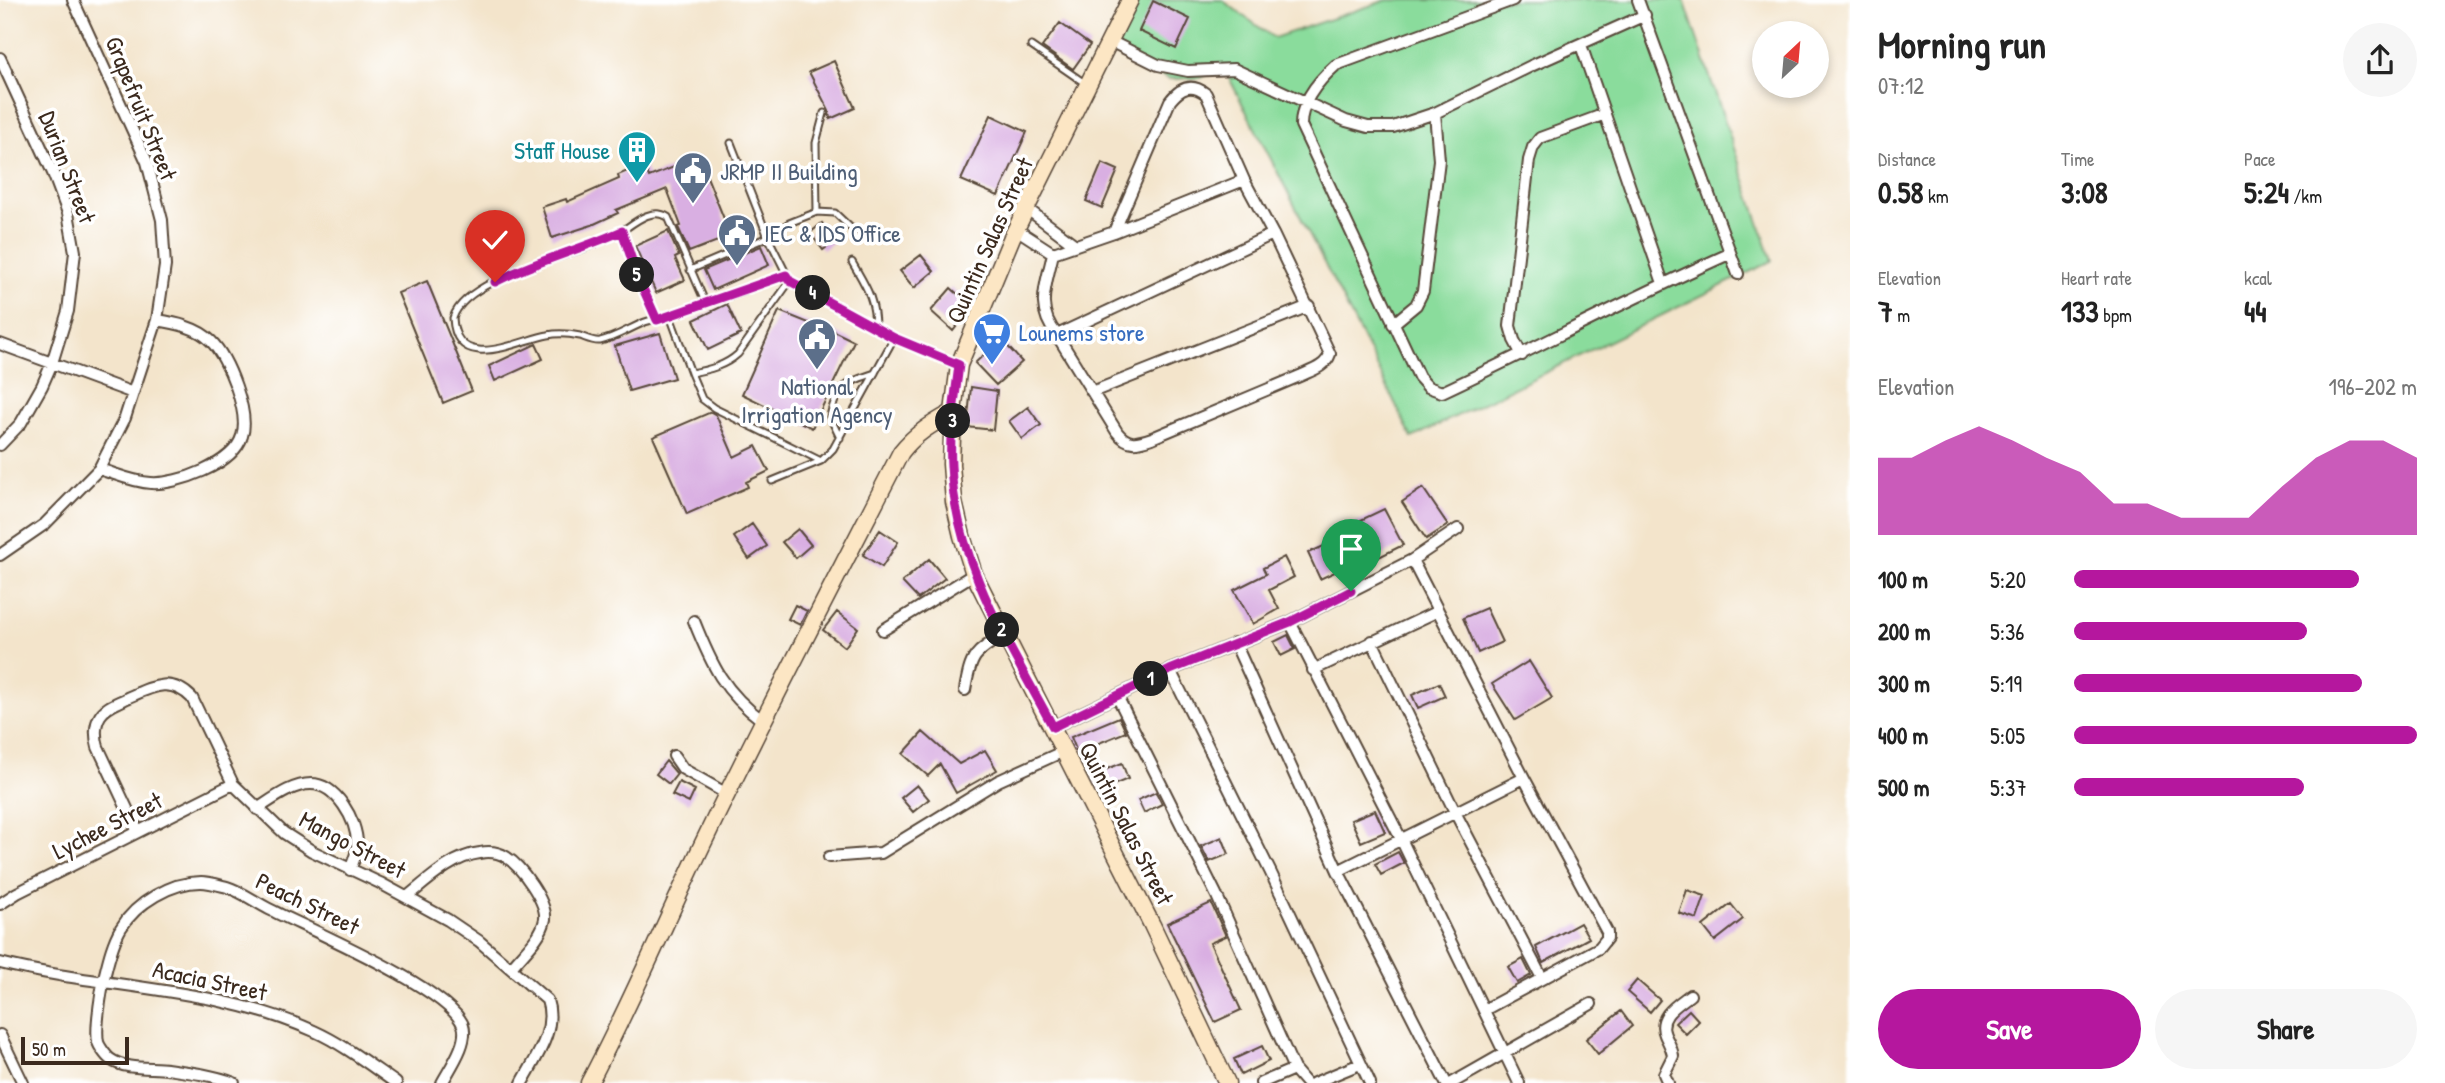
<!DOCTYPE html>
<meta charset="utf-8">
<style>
body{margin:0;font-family:"Patrick Hand",sans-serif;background:#f6f6f6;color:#222;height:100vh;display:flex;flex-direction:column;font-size:26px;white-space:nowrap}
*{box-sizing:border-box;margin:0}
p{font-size:23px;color:#767676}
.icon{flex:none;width:38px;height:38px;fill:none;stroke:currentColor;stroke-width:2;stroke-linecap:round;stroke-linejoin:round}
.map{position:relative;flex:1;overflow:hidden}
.panel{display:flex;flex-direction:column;background:#fff;width:595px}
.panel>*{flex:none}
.needle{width:46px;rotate:26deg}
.controls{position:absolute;left:1752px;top:21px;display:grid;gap:14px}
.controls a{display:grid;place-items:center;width:77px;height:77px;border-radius:50%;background:#fff;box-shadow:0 4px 10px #0003;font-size:35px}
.scale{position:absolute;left:21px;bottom:18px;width:108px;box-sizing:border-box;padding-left:7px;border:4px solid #3b2a1e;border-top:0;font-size:19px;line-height:24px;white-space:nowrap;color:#3b2a1e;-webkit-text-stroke:5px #fff;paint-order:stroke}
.pin{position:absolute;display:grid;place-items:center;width:60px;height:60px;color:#fff;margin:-72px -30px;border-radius:50% 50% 50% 0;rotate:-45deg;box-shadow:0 0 7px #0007}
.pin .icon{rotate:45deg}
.km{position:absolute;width:35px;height:35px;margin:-18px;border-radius:50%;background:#222;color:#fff;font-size:19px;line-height:35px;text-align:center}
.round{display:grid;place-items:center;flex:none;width:74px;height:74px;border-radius:37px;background:#f6f6f6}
.overview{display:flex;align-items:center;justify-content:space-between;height:119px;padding:0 28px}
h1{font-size:38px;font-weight:700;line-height:52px}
.figures{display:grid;grid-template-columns:repeat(3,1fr);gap:10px;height:119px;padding:7px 28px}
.figures div{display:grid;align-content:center}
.figures b{font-size:30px;font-weight:700}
.figures small{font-size:19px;font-weight:400}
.figures p{font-size:19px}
.chart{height:196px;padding:14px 28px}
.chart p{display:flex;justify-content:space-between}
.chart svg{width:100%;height:126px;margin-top:7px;fill:#b5179e;opacity:.7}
.button{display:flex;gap:14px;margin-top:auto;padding:14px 28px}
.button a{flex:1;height:80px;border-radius:42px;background:#b5179e;color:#fff;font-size:28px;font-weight:700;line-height:80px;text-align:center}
.button a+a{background:#f6f6f6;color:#222}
ul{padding:0 28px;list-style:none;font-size:23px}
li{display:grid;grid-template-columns:112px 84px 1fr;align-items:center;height:52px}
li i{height:18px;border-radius:9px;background:#b5179e}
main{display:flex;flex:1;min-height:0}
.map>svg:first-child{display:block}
</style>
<main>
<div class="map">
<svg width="1850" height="1083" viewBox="0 0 1850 1083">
<rect width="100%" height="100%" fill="#fff"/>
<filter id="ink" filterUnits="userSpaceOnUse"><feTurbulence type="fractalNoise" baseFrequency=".0143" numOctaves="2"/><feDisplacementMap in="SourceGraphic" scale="14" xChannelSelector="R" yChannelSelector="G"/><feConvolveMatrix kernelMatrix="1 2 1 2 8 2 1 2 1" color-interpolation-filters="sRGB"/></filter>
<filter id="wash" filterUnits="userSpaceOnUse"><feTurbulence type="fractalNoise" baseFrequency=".00686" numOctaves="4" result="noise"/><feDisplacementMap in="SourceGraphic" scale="28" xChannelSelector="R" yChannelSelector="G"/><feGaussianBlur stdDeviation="1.57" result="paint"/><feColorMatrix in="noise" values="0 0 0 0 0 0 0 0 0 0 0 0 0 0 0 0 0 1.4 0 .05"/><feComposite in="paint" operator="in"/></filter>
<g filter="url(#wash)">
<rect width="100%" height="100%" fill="#f3e4cb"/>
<!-- green -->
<path fill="#8adc9c" stroke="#62835d" stroke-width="2" d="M1138 0H1222L1274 38 1387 0H1684L1772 261 1412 438 1375 362 1223 66 1200 78 1169 79 1114 51Z"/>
<g id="blocks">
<!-- building -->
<path fill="#d9afe2" d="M1153 1 1190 19 1176 49 1139 31Z
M1060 23 1090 45 1073 69 1042 47Z
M834 61 855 108 830 119 829 111 809 72Z
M991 115 1027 132 998 196 961 180Z
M699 157 731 236 689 252 678 227 681 226 667 189 616 210 618 213 592 225 552 238 542 207 566 199 567 202 619 179 618 175 644 164 649 177Z
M1102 163 1118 170 1102 208 1086 201Z
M822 223 836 240 823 250 810 233Z
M668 231 679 256 675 258 685 280 656 293 635 246Z
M761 246 769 265 713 290 704 270Z
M921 255 934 271 914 288 900 271Z
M427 281 472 391 443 403 398 293Z
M951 288 972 307 953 331 931 311Z
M727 304 741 334 708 350 694 320Z
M779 311 816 326 817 323 854 341 812 428 742 394Z
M660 333 674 378 629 391 615 346Z
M1001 339 1022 362 996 385 975 363Z
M536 344 543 359 495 381 489 366Z
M971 387 997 391 993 430 967 427Z
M1028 407 1041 425 1022 439 1009 421Z
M711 412 716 415 734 457 756 446 769 471 746 482 748 487 687 514 653 437Z
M1423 488 1448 525 1426 539 1402 502Z
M1384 509 1403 545 1361 566 1342 529Z
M752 524 767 546 749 559 734 537Z
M798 529 811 545 796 558 782 542Z
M880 530 898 542 882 567 863 555Z
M1326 545 1337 571 1320 579 1308 553Z
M1284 557 1294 577 1269 590 1279 609 1253 624 1234 590 1266 574 1263 568Z
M929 559 945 578 918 599 902 582Z
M795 605 807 611 800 625 788 619Z
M1486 608 1502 642 1478 653 1463 618Z
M837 612 858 628 845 647 823 630Z
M1288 635 1295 649 1281 656 1274 642Z
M1529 661 1552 698 1515 720 1492 684Z
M1439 683 1445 696 1418 708 1412 695Z
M1119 717 1126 732 1077 752 1071 737Z
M923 732 959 764 985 750 997 770 956 793 940 764 928 776 903 754Z
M666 761 677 774 669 784 656 774Z
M1122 763 1128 779 1099 791 1092 775Z
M679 782 695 790 689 803 672 795Z
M917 785 929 799 913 812 901 798Z
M1156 792 1162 804 1144 813 1138 800Z
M1375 810 1385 832 1361 842 1351 820Z
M1222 837 1229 854 1209 862 1201 846Z
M1398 852 1404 863 1381 875 1375 864Z
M1687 890 1705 896 1697 919 1679 913Z
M1211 903 1226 936 1210 943 1241 1010 1215 1022 1167 923Z
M1731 904 1743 919 1715 941 1703 926Z
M1580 923 1589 938 1543 963 1536 947Z
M1523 959 1531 975 1517 983 1508 967Z
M1637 980 1660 1000 1650 1012 1627 992Z
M1689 1010 1699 1021 1686 1034 1675 1023Z
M1621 1011 1632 1026 1598 1054 1586 1039Z
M1262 1046 1269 1061 1241 1075 1234 1059Z"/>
</g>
</g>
<g filter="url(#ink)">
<use href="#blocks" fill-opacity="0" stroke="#574638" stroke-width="2"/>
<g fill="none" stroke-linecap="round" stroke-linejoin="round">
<defs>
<path id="lane" d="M1031 46 1086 84
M731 143 768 237 790 281 894 338 956 364
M817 212 835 213 854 231
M622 231C635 222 652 207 668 217L706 304
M852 262C866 287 875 298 875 328
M690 270 768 237 789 223 817 212 816 143 824 113
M670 316 691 373C708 370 725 366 738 354L790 281
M657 320 637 275 622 231C612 235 602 241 592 245 557 260 466 279 453 318 456 375 519 340 548 335 558 333 570 334 580 336 586 338 594 342 600 341 615 338 630 328 645 322 657 318 672 315 685 311 719 300 752 287 786 275
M691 373 702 399 714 408 821 461
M840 438 830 417C836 386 848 382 875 373
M772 481 821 461 833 449 894 338"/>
<path id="street" d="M1513 0 1336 65C1319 80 1301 101 1301 125L1419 377 1428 387 1442 392C1538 347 1632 297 1729 254
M1638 0 1738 274
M1110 41 1158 65 1188 71 1234 69 1346 121 1368 127H1393L1435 113 1531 66 1645 15
M1581 45 1663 283
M0 58 53 173 68 213 75 252 68 311 52 363 42 386 21 423 0 445
M1244 180 1206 94C1192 83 1181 87 1170 101L1114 232 1053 253C1047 284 1034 307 1057 335L1273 234
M1026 208 1074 244
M1016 229 1053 253
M1393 324 1416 305 1423 291 1439 160 1435 113
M1057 335 1117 432C1128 446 1137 443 1152 438L1302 375C1313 370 1326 366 1330 354L1273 234 1244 180 1114 232
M0 344 133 393
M1522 355 1514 340 1510 326 1529 160 1533 147 1540 138 1605 114
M1092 392 1309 306
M99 469C116 474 133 482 151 483 177 485 234 464 242 436 250 413 228 358 211 341 197 327 175 323 157 320
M0 555 45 524 99 469 125 418 133 393 157 320 165 266 162 220 147 162 73 0
M1412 560 1524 778 1607 932V938L1599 948 1484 1010
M694 621C712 666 724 692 763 721
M1290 622 1401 839 1519 1083
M883 630 974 574
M1372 641 1456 814 1542 978
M1235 643 1338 871 1446 1083
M1170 670 1270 871 1370 1083
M1313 670 1438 611
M965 690C971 655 974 653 1004 635
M1117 696 1216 894 1294 1069 1306 1083
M1053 727 1170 670 1290 622 1412 560 1458 529
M674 756 683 769 727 794
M257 809C273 799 292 784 311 784 336 784 357 820 357 844 358 852 353 862 350 870
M138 832 98 747C95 736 94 726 100 716 106 706 118 703 127 698 152 687 170 676 192 698L233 784 284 833 312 851 380 883 448 920 479 941 547 1000C557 1030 536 1057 522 1083
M829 857 881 853 998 781 1064 751
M1338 871 1524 778
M407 897C428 880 453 856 480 853 490 851 498 852 506 857 521 866 547 902 545 919 542 937 522 954 511 968
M0 904 17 893 233 784
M0 963C104 989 215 986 314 1031 343 1044 370 1065 396 1083
M0 1035 23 1083
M234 1083C213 1075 189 1072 167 1069 149 1067 125 1070 110 1059 106 1056 99 1046 98 1042 95 1026 101 994 104 978 108 962 112 943 121 928 136 903 171 882 201 882 209 882 219 885 227 887 241 891 255 902 269 909 308 929 448 988 463 1025 469 1042 450 1068 442 1083
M1261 1083 1294 1069
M1314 1083 1360 1064
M1452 1083 1591 1004
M1668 1083 1664 1074 1673 1056C1672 1048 1668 1042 1665 1035 1657 1016 1677 1005 1690 995"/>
<path id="secondary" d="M1130 0 1012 237 959 365 953 412 951 464 954 502 962 536 974 574 1152 925 1227 1083
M589 1083C632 1002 667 917 707 835 769 706 836 579 901 452 916 433 932 424 953 412"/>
</defs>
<!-- lane casing -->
<use href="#lane" stroke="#574638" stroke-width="9"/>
<!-- street casing -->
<use href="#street" stroke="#574638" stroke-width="14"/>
<!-- secondary casing -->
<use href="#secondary" stroke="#574638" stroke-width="19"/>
<!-- lane -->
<use href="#lane" stroke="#fff" stroke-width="5"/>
<!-- street -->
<use href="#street" stroke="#fff" stroke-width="10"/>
<!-- secondary -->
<use href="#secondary" stroke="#fce6c4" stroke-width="16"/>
</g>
</g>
<g fill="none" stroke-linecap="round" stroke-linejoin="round" filter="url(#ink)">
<defs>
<path id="route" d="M495 282C535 261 580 250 622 231L637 275 657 320 786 275 790 281 894 338 959 365C955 398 949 433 951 466 956 563 1009 644 1053 727L1170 670 1290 622 1351 591"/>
</defs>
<!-- route casing -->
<use href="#route" stroke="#fff" stroke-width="14"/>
<!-- route -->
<use href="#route" stroke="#b5179e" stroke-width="9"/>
</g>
<!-- icons -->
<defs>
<symbol id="building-pin" viewBox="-11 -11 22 30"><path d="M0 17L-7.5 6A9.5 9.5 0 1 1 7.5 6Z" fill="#0f9aa8" stroke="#fff"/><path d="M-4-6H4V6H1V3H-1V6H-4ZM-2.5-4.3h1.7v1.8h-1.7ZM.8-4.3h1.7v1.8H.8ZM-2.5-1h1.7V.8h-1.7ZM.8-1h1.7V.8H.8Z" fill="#fff"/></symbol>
<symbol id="civic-pin" viewBox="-11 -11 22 30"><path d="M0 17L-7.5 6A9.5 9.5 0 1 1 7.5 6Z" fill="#5c6f8a" stroke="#fff"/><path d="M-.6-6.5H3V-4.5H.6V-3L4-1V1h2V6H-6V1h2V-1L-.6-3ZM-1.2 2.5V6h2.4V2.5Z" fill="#fff"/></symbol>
<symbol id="supermarket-pin" viewBox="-11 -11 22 30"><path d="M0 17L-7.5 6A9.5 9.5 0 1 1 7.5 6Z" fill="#3f7fe0" stroke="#fff"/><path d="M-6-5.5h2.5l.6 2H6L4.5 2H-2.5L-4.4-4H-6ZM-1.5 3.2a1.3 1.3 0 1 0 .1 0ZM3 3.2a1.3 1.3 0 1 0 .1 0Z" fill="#fff"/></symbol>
</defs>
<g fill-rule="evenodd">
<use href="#building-pin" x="615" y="128" width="44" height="60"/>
<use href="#civic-pin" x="671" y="149" width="44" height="60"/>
<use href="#civic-pin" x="715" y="211" width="44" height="60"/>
<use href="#supermarket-pin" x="970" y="310" width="44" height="60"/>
<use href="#civic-pin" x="795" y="315" width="44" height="60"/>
</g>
<g text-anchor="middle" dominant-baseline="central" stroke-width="7" stroke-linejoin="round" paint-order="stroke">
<!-- street labels -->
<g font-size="24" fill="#3b2a1e" stroke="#fff">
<text transform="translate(142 108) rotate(68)">Grapefruit Street</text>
<text transform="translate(68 167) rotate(69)">Durian Street</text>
<text transform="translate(989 240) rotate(-66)">Quintin Salas Street</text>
<text transform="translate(1127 823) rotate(63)">Quintin Salas Street</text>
<text transform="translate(107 825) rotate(-27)">Lychee Street</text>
<text transform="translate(353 844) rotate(28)">Mango Street</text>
<text transform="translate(308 903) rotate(26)">Peach Street</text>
<text transform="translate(210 980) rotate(12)">Acacia Street</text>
</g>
<!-- culture labels -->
<g font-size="24" fill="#0d838f" stroke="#fff" text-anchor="end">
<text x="610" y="150">Staff House</text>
</g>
<!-- service labels -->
<g font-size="24" fill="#4e5e75" stroke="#fff" text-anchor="start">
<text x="720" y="171">JRMP II Building</text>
<text x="764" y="233">IEC &amp; IDS Office</text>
<text x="817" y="386" text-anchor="middle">National<tspan x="817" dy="28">Irrigation Agency</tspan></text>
</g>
<!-- shop labels -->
<g font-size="24" fill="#366cbe" stroke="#fff" text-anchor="start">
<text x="1019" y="332">Lounems store</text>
</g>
</g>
</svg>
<div class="controls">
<a><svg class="needle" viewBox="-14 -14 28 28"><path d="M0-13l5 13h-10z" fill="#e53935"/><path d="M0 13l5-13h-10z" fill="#767676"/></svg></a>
</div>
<div class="scale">50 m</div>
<div class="pin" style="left:1351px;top:591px;background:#1e9e55"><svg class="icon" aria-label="arrive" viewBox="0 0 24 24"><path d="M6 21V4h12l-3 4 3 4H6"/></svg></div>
<div class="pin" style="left:495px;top:282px;background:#d93025"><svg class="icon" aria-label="check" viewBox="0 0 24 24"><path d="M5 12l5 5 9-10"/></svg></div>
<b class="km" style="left:1151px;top:679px">1</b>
<b class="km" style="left:1002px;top:630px">2</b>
<b class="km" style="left:953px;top:421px">3</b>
<b class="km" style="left:813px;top:293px">4</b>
<b class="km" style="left:637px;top:275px">5</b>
</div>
<section class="panel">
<div class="overview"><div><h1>Morning run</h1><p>07:12</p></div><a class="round"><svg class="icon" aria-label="share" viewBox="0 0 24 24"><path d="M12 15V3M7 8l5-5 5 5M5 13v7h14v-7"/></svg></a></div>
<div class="figures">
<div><p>Distance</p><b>0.58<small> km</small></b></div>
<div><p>Time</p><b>3:08</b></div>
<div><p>Pace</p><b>5:24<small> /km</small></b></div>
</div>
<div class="figures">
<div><p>Elevation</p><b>7<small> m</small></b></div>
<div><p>Heart rate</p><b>133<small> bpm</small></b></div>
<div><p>kcal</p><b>44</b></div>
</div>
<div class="chart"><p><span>Elevation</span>196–202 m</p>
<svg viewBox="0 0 160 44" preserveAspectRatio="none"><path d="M0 44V17L10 17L20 11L30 6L40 11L50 17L60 22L70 33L80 33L90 38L100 38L110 38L120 27L130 17L140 11L150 11L160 17V44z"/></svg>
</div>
<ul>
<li><b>100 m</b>5:20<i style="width:83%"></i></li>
<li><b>200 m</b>5:36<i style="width:68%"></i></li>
<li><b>300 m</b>5:19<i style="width:84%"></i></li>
<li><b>400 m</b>5:05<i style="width:100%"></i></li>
<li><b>500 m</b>5:37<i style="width:67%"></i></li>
</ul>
<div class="button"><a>Save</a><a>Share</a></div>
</section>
</main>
